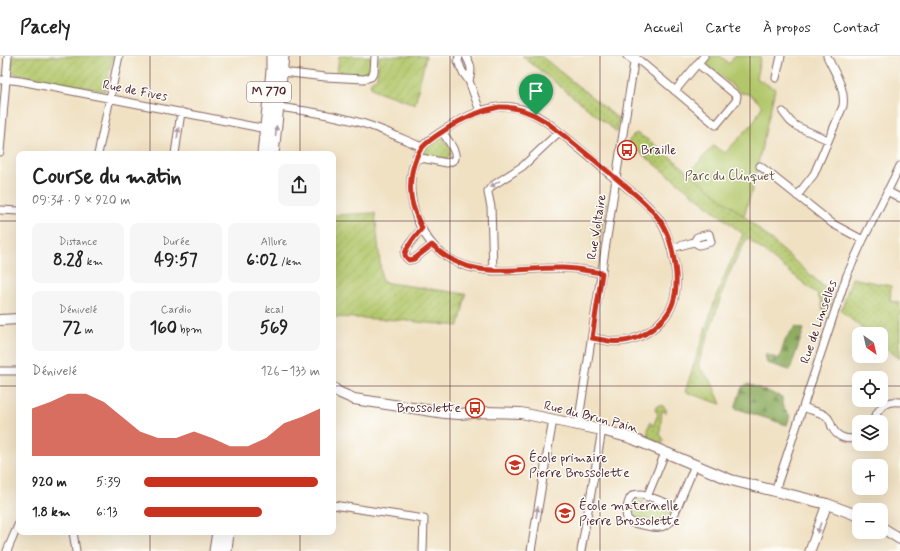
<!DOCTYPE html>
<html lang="fr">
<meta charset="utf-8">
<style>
body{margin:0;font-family:Mynerve,sans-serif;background:#f6f6f6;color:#222;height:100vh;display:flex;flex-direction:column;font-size:15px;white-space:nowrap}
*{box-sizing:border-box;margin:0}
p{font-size:13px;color:#767676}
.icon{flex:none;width:22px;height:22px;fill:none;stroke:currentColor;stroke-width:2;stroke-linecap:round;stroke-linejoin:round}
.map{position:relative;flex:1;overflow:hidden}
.side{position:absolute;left:16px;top:95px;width:320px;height:384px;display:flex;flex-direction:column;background:#fff;border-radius:8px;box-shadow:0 4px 16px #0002}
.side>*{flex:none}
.needle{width:26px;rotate:146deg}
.tools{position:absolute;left:852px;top:271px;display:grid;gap:8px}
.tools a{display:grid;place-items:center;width:36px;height:36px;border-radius:8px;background:#fff;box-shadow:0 4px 16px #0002;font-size:20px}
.pin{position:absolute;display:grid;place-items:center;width:34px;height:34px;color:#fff;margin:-41px -17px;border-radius:50% 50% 50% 0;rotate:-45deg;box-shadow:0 0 4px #0007}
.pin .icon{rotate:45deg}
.round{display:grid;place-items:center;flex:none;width:42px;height:42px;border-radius:8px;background:#f6f6f6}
.summary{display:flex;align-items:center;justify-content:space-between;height:68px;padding:0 16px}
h1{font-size:22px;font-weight:800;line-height:30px}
.metrics{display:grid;grid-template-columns:repeat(3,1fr);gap:6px;height:68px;padding:4px 16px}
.metrics div{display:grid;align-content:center;border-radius:8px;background:#f6f6f6;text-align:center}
.metrics b{font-size:17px;font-weight:800}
.metrics small{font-size:11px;font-weight:400}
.metrics p{font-size:11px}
.chart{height:112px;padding:8px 16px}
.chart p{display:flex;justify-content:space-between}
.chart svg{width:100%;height:72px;margin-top:4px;fill:#c8321e;opacity:.7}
ul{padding:0 16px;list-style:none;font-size:13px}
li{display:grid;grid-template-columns:64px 48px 1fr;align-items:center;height:30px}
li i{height:10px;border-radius:5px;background:#c8321e}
header{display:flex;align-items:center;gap:24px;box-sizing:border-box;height:56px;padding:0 20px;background:#fff;border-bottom:1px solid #e0e0e0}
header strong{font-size:19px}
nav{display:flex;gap:22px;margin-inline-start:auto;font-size:14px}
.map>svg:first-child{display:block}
</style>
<header>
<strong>Pacely</strong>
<nav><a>Accueil</a><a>Carte</a><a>À propos</a><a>Contact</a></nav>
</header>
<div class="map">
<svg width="900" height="495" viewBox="0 0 900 495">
<defs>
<pattern id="grass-dots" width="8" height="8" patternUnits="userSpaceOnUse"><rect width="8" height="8" fill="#b2c76b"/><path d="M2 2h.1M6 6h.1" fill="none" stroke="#9baa5d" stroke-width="1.8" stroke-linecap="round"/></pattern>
<pattern id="forest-firs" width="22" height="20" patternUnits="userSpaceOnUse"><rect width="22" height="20" fill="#8dac5f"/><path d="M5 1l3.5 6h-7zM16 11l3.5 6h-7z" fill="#758b4f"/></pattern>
<pattern id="garden-furrows" width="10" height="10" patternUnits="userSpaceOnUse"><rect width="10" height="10" fill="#b2c76b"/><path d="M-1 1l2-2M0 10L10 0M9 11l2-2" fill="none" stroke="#9baa5d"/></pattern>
</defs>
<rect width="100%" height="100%" fill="#fdfcf7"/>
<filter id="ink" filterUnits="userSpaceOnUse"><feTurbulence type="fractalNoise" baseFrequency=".025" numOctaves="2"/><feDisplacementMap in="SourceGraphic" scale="8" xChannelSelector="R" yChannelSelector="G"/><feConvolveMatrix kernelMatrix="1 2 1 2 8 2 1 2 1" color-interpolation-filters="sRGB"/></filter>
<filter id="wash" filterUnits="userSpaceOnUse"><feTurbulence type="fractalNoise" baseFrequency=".012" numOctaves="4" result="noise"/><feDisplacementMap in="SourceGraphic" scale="16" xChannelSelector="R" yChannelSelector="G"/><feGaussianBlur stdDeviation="0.9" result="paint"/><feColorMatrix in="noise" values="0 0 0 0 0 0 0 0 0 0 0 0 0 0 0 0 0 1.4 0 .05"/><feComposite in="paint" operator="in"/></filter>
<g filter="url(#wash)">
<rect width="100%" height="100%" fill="#f0e1c3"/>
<!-- grass -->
<path fill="url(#grass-dots)" stroke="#7e734b" d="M522 0H541L583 34 620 64 616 69 618 72 617 76Z
M636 77 650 85 744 160 831 237 829 240C831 246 832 249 828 253L823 254 821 245 816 237 747 182 728 220 698 309 712 327 721 348 685 336 714 247 723 223 743 178 665 116 629 88V84Z
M440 81 443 82 451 94 450 100 446 103 427 99 424 95C426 90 435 83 440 81Z
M601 147H606L600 181 596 180 594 178 596 175 600 152 598 149Z
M852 222 891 230 890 245 900 247V303L881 288V278H869L841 255Z
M659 349 663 350 666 353V357L662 354 660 378 664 384 662 388C648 381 645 384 650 366L653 370 658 358 655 354 656 351Z
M637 441 644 442 642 447 663 454 665 450 671 452 672 456 668 464 660 470 657 469 658 467 638 462 637 465 633 464 629 459C630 452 630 445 637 441Z"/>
<!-- forest -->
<path fill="url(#forest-firs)" stroke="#6c6645" d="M795 271 804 273 790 314 767 307 765 298 779 303 786 282Z
M748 328 782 341V349L790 360 787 369 735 352 742 331Z"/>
<!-- park -->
<path fill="#b2c76b" stroke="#7e734b" d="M711 0H721L729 8 735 0H761L756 22 775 33 752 134 744 160 689 117 713 90 725 97 754 66 762 50C755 43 752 37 741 37L705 7Z"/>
<!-- garden -->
<path fill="url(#garden-furrows)" stroke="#7e734b" d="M13 0H113L105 35 15 18 11 15Z
M339 0H371L369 17 360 21 337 18Z
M379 0H426L415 48 377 35 372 32 370 27 377 21Z
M375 157 382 226 466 238 459 270 398 264 334 261 333 238V159Z"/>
</g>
<g filter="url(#ink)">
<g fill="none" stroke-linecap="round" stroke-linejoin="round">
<defs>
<path id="minor" d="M459 0 458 5 462 15 469 25 480 55
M466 0C472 11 472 13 469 25
M627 0 635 6
M635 1 716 69 736 45 737 40 698 8
M282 16 325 21 364 23 371 21 374 16 375 0
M776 22 781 0
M0 24H12L20 25 266 73
M675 35 704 0
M278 51C309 55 341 60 371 70 388 76 405 84 422 91
M783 56 790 65 796 70 828 84
M0 96 8 0
M98 98 119 0
M175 98 181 56
M416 101 447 107C450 106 454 105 455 102 457 96 446 81 442 76
M760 110 833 168 863 184
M887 135 900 142
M797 140 814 118 843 50C846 32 834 16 827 0
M0 154 19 155
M422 172C418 177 404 193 405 199 406 202 407 202 409 204L414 203 432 189
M672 192 694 186 699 189 711 186 709 178 697 181 694 186
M493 215 491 151 488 137V135L492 130 523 110 559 76
M592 282C597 283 603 284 609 285 630 288 650 278 663 263 675 251 677 235 676 218 674 200 670 182 661 166 648 146 627 132 608 117 587 99 567 81 545 65 535 58 524 53 512 51 488 48 463 62 444 74 435 80 424 86 419 96 403 124 412 166 433 189 441 198 452 205 463 209 494 220 528 212 559 212 573 211 588 215 602 217
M0 315H19
M803 351C809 354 821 356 826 360 830 363 831 368 832 371 837 382 848 385 859 381
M872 366C879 353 883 344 900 346
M578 369 635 0
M775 435 847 219 863 184 900 110
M647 441 665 397
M333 449 424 463 423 495
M677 451 642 438C638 438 634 438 632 440 628 443 625 458 627 462 629 465 630 465 633 467 646 469 662 477 672 464L695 409
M73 476 76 495
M7 495 19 467
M531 495 545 410 553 364
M581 495 602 374"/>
<path id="tertiary" d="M810 495 827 448"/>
<path id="secondary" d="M0 264 19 263
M333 332 338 336 354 343 445 357 459 358 484 356 521 357 602 374 631 382 731 424 827 448 859 460
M881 471 900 483"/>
<path id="primary" d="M263 98 272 15V0
M273 98 283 0
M215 495 218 476
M226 495 228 476"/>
</defs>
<!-- minor casing -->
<use href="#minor" stroke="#846360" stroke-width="9"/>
<!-- tertiary casing -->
<use href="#tertiary" stroke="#846360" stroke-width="11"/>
<!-- secondary casing -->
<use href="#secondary" stroke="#846360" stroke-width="12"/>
<!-- primary casing -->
<use href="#primary" stroke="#846360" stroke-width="13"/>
<!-- minor -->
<use href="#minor" stroke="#fff" stroke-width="7"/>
<!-- tertiary -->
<use href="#tertiary" stroke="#fff" stroke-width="9"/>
<!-- secondary -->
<use href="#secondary" stroke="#fff" stroke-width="10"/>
<!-- primary -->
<use href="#primary" stroke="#fff" stroke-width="11"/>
</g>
<!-- one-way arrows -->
<defs><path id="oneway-solid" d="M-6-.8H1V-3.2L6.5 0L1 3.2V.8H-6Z"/></defs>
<g fill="#ae9aa0">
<use href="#oneway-solid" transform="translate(276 75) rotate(-85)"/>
<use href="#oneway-solid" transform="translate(178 77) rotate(-82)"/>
<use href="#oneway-solid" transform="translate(495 128) rotate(145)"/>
<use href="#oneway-solid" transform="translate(537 456) rotate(-81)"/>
<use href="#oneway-solid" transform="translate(819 472) rotate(110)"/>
</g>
</g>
<g fill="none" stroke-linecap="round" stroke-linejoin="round" filter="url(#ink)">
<defs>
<path id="route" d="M499 51C516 50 531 56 545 65 568 82 589 100 611 118 628 133 648 147 661 166 671 182 674 200 676 218 677 235 675 251 663 263 650 278 630 288 609 285 603 284 597 283 592 282L602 217C588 215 575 212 562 212 515 211 471 227 432 189L414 203 409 204C407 202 406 202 405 199 404 193 418 177 422 172 412 151 408 139 412 116 414 108 416 99 421 93 427 85 437 79 445 74 462 62 479 55 499 51Z"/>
</defs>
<!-- route casing -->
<use href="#route" stroke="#fff" stroke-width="8"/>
<!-- route -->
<use href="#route" stroke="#c8321e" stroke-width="5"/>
</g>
<!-- grid -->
<path fill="none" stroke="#4a1f2b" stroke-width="1" stroke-opacity="0.55" d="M150 0V98M300 0V98M450 0V495M600 0V495M750 0V495M0 165H19M333 165H900M0 330H19M333 330H859M881 330H900M150 476V495M300 476V495"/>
<!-- icons -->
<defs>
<symbol id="bus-ring" viewBox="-11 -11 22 22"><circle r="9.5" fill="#fdfcf7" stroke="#c8321e" stroke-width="1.5"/><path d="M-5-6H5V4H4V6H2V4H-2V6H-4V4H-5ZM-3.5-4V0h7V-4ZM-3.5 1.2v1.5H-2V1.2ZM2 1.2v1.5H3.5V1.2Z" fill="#c8321e"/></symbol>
<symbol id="school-ring" viewBox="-11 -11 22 22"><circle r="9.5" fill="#fdfcf7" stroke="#c8321e" stroke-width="1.5"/><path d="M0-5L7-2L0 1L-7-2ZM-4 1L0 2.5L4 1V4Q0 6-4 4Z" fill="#c8321e"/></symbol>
</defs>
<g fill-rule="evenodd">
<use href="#bus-ring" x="616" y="83" width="22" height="22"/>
<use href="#bus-ring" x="464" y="341" width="22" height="22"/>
<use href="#school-ring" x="504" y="398" width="22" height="22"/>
<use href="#school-ring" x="554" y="446" width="22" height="22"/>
</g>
<g text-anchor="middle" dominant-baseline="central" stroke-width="3" stroke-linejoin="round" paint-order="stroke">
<!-- shield labels -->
<rect fill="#fdfcf7" stroke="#806168" stroke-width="1" x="247" y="26" width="44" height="20" rx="3"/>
<g font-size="12" font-weight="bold" fill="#4a1f2b">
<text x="269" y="36">M 770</text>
</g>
<!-- street labels -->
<g font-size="13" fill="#4a1f2b" stroke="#fdfcf7">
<text transform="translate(135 35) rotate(11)">Rue de Fives</text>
<text transform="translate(597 171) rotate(-81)">Rue Voltaire</text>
<text transform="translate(819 266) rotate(-71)">Rue de Linselles</text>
<text transform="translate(591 361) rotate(14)">Rue du Brun Pain</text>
</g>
<!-- poi labels -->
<g font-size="13" fill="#4a1f2b" stroke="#fdfcf7" text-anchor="start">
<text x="641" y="94">Braille</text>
<text x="461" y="352" text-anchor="end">Brossolette</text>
<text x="529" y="402">École primaire<tspan x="529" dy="15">Pierre Brossolette</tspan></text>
<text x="579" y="450">École maternelle<tspan x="579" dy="15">Pierre Brossolette</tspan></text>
</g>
<!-- park labels -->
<g font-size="13" fill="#69513e" stroke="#fdfcf7">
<text x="730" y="120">Parc du Clinquet</text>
</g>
</g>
</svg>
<div class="tools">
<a><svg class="needle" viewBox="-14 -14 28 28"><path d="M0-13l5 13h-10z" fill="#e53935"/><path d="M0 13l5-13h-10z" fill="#767676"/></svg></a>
<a><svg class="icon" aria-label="locate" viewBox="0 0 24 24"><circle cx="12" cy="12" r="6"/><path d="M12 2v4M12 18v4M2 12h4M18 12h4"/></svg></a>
<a><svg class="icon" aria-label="layers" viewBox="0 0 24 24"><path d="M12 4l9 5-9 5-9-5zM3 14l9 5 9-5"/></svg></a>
<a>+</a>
<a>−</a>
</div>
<div class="pin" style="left:536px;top:59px;background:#1e9e55"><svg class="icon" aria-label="arrive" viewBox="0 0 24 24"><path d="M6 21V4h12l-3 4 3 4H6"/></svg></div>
<section class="side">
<div class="summary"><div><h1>Course du matin</h1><p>09:34 · 9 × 920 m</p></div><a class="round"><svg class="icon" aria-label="share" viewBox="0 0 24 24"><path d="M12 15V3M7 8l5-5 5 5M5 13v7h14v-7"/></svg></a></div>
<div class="metrics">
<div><p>Distance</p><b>8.28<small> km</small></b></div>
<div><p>Durée</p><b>49:57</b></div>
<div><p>Allure</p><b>6:02<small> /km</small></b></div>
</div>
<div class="metrics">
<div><p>Dénivelé</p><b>72<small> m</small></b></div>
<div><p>Cardio</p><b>160<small> bpm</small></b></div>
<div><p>kcal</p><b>569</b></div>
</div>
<div class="chart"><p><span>Dénivelé</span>126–133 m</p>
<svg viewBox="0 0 160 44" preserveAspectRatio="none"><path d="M0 44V15L10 11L20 6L30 6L40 11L50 20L60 29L70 33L80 33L90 29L100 33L110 38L120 38L130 33L140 24L150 20L160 15V44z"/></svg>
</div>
<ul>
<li><b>920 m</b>5:39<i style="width:99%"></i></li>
<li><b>1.8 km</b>6:13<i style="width:67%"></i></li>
</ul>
</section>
</div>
